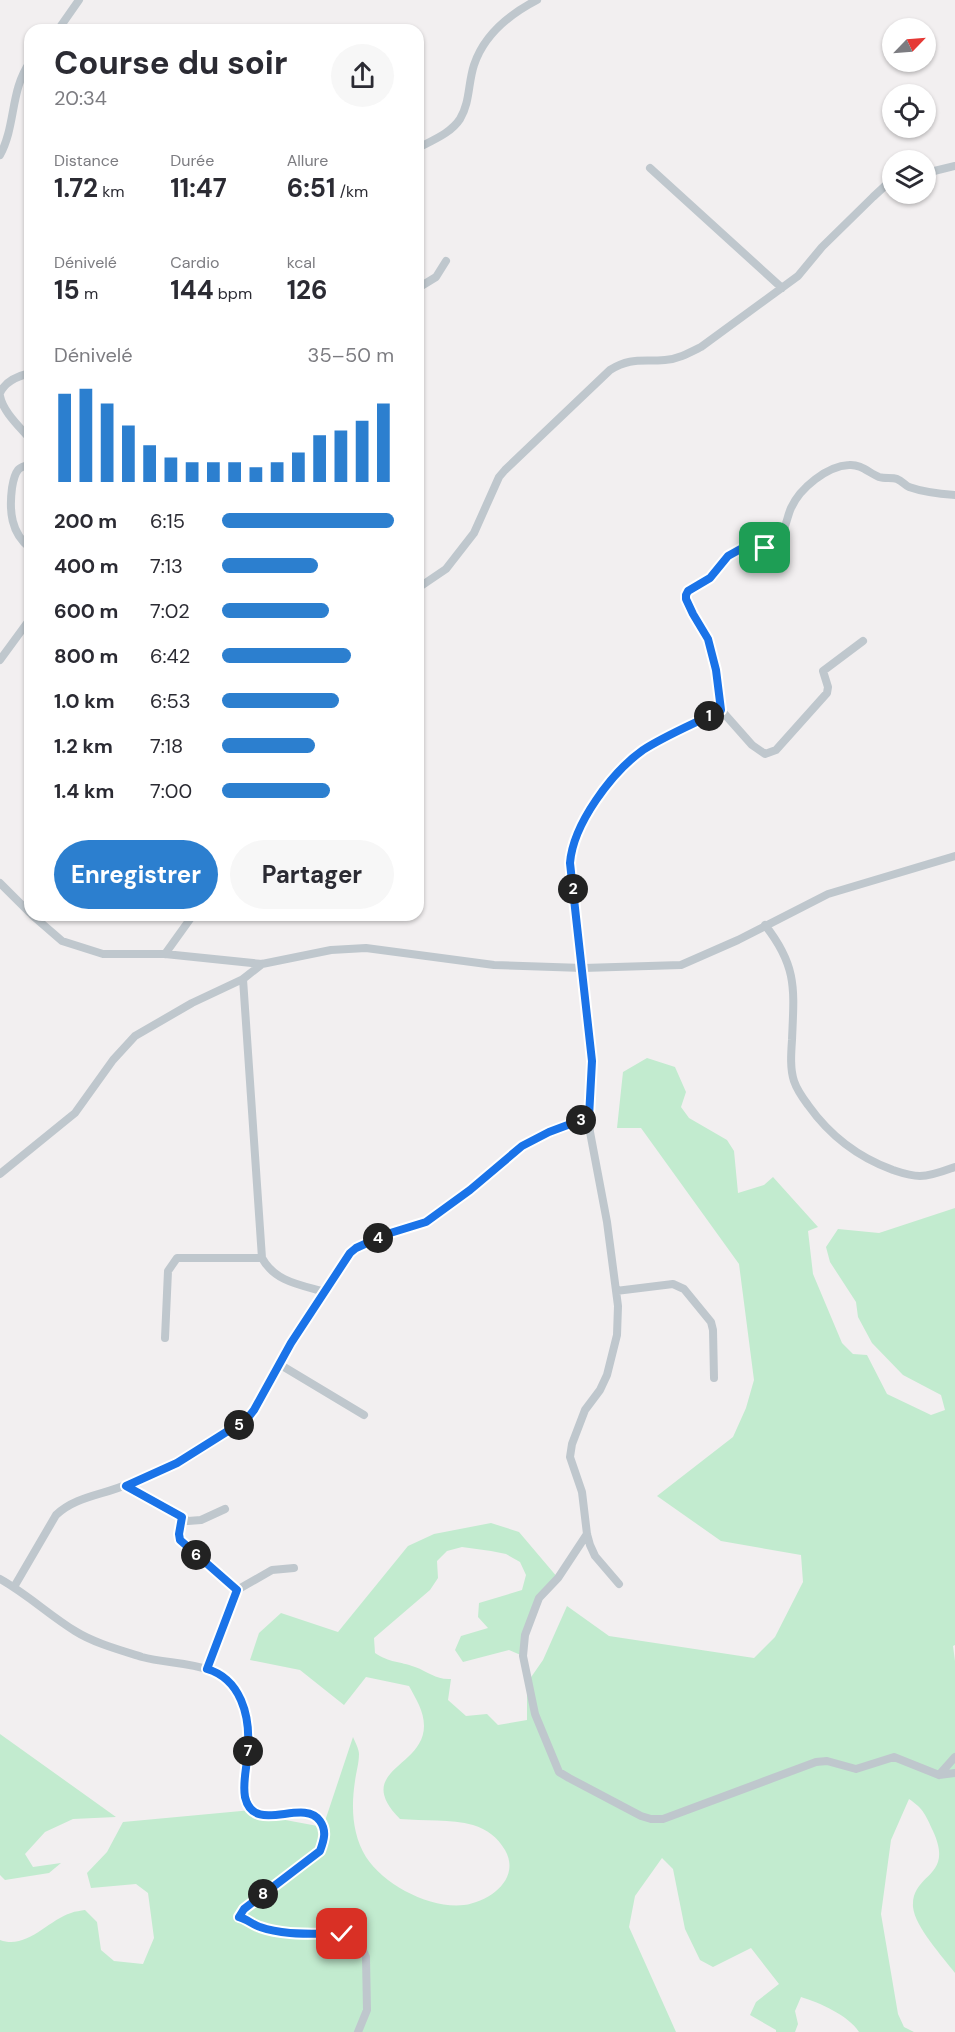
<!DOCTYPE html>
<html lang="fr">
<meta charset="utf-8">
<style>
body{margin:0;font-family:"DM Sans",sans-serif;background:#f7f7f7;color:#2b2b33;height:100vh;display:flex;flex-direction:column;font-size:22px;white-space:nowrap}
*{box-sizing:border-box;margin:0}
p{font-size:20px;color:#7c7c81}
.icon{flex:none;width:33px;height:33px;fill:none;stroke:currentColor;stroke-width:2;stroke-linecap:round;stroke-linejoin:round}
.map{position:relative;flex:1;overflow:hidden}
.drawer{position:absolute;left:24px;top:24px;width:400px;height:897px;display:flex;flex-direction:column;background:#fff;border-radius:18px;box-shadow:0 2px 4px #0004}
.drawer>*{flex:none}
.needle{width:39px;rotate:65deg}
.buttons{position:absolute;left:882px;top:18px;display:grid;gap:12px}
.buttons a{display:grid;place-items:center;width:54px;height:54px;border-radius:50%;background:#fff;box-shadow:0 2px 4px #0004;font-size:30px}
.pin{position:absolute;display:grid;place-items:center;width:51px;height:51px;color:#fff;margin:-26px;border-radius:12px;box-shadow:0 3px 9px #0006}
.km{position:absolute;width:30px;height:30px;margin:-15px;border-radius:50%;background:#222;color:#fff;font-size:16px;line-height:30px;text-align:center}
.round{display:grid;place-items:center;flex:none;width:63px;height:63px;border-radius:32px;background:#f7f7f7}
.summary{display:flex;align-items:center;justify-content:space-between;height:102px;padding:0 30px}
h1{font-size:33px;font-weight:700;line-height:45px}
.figures{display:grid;grid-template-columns:repeat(3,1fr);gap:9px;height:102px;padding:6px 30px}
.figures div{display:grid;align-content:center}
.figures b{font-size:26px;font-weight:700}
.figures small{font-size:16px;font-weight:400}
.figures p{font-size:16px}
.chart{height:168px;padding:12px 30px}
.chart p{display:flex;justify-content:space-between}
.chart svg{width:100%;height:108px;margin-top:6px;stroke:#2c7fcf;stroke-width:6}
.button{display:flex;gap:12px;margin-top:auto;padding:12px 30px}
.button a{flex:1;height:69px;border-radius:36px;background:#2c7fcf;color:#fff;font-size:24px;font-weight:700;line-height:69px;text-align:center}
.button a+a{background:#f7f7f7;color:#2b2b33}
ul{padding:0 30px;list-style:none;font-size:20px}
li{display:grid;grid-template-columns:96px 72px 1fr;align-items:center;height:45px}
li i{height:15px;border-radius:8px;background:#2c7fcf}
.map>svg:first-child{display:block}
</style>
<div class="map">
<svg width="955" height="2032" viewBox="0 0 955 2032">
<rect width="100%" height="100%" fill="#f2eff0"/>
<!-- green -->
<path fill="#c2ebcf" d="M647 1058 675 1067 686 1092 681 1107 689 1118 727 1140 734 1151 738 1193 764 1185 773 1177 818 1227 808 1231 813 1274 842 1343 853 1354 867 1355 887 1394 931 1415 945 1410 941 1395 903 1375 872 1343 858 1317 856 1302 830 1262 826 1247 838 1229 879 1233 955 1208V1645L953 1646 955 1661V1973C943 1957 915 1927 913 1907 911 1872 955 1879 933 1831 926 1816 924 1809 909 1799L891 1840 881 1914 898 2014 904 2027 914 2032H859C848 2015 820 2003 801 1997L795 2011 798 2024 795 2032H776V2030L750 2015 756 2002 779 1984 751 1948 713 1967 700 1960 685 1929 673 1869 662 1858 635 1896 629 1927 676 2032H0V1940C27 1950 48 1920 71 1913 75 1911 81 1911 85 1910L97 1922 101 1950 114 1961 143 1964 154 1938 148 1893 136 1884 91 1888 87 1873 107 1852 123 1822 252 1810 264 1816 323 1827 353 1737C355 1742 359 1749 359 1754 359 1763 356 1773 355 1781 351 1807 352 1834 366 1857 384 1885 430 1909 464 1905 491 1901 521 1878 505 1850 498 1838 487 1829 473 1825 451 1819 424 1821 400 1819 352 1770 424 1768 424 1726 424 1711 416 1699 409 1686L366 1677 344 1705 300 1670 250 1660 259 1633 281 1613 338 1632 408 1546 434 1534 491 1523 519 1532 558 1578 539 1598 523 1656 509 1650 463 1662 455 1650 461 1636 488 1628 478 1617 479 1603 522 1590 526 1575 520 1562 506 1554 491 1551 462 1547 447 1551 437 1561 438 1578 430 1590 374 1638 375 1653C390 1663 399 1661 415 1667 429 1672 436 1680 451 1679L448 1700 466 1716 487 1714 498 1725 527 1720V1683L543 1660 567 1606 609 1636 754 1658 775 1637 803 1582 801 1555 721 1541 657 1496 733 1437 746 1408 754 1380 739 1264 641 1128H617L623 1072Z
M0 1734 116 1817 73 1819 45 1832 25 1854 33 1867 61 1863 49 1873 5 1880 0 1875Z"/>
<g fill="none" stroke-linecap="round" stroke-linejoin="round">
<!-- street -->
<path stroke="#bfc7cd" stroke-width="8" d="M58 30 79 0
M418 148C433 140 451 133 460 119 470 103 468 83 474 65 484 35 510 14 537 0
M0 155C16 126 10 90 30 62
M650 168 782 288
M926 173 955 166
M418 288 436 277 446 261
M0 393C5 381 18 376 30 373
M0 396C3 412 20 427 30 439
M30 464C26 466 20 467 18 470 14 475 13 482 12 488 9 511 11 533 30 548
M418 588 446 569 474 533 499 477 505 470 610 370C631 357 642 362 665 360 678 359 689 353 701 347L798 276 822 247 873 197 886 185 892 183
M863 641 823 671 828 687 827 693 776 750 765 754 752 745 721 710 716 670 708 639 686 599 688 591 712 576 728 556 753 542 758 541 765 548C784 547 785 521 791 508 800 488 827 466 849 465 861 464 869 473 879 477 885 479 892 477 897 479 902 481 905 485 909 487 923 492 941 494 955 495
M0 660 30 619
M0 883 30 913
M32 915 62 941 103 954H165L262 964 331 950 366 948 494 965 583 968 681 965 738 940 828 894 955 856
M765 925C798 967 794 990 792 1040 791 1054 790 1069 794 1081 797 1090 802 1097 808 1105 830 1136 857 1157 893 1170 902 1173 910 1176 920 1176 932 1176 944 1171 955 1167
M165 954 193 915
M262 964 243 979 262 1258C275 1282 301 1285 325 1292
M0 1174 75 1113 113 1060 135 1036 192 1003 243 979
M616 1291 673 1284 684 1289 711 1322 713 1330 714 1378
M165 1338 168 1271 177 1258H262
M279 1364 364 1415
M126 1486 188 1521 201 1520 225 1509
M182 1517 180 1540 237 1590
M587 1534 558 1578 539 1598 525 1635 523 1656 535 1714 559 1772 569 1778 641 1816 651 1819H663L816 1762 827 1761 856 1769 894 1757 939 1775 955 1773
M0 1579C27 1594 49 1615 75 1631 94 1643 120 1650 142 1657 173 1666 219 1660 237 1692 246 1707 248 1727 248 1744 249 1762 236 1797 252 1810 271 1827 305 1800 320 1821 327 1831 324 1840 320 1851L244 1909 239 1916 250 1920 259 1927 284 1932 342 1934 353 1936 360 1944 366 1957 367 2010 358 2032
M619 1584 595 1556 590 1545 587 1534 582 1492 570 1457 572 1444 585 1410 600 1390 607 1375 617 1335 618 1306 607 1222 590 1132 589 1117 592 1061 570 863C574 824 612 772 643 750 667 734 696 723 721 710
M14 1587 56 1515C76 1496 104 1495 128 1484 170 1467 211 1446 247 1419L254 1410 291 1343 350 1253 387 1234 426 1222 470 1190 522 1146 549 1132 589 1117
M207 1669 237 1590 272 1570 294 1568
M939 1775 955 1757"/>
</g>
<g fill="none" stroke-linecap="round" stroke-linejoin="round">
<defs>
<path id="route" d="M342 1934C316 1933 285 1936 260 1927 253 1925 247 1919 239 1917L244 1909 320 1851C324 1840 327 1831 320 1821 303 1797 254 1836 245 1797 242 1781 248 1764 248 1747 250 1716 241 1679 207 1669L237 1590 180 1540 179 1534 182 1517 126 1486 177 1463 247 1419 254 1410 291 1343 350 1253 356 1248 387 1234 426 1222 470 1190 522 1146 549 1132 589 1117 592 1061 570 863C573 824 612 772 643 750 666 735 696 723 721 710L716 670 708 639 693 614 686 599V595L688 591 710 578 728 556 755 541 765 548"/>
</defs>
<!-- route casing -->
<use href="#route" stroke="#fff" stroke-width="12"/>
<!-- route -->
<use href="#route" stroke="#1a73e8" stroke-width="8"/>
</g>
</svg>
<div class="buttons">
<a><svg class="needle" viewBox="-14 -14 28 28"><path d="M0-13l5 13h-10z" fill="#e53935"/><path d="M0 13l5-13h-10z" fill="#7c7c81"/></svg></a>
<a><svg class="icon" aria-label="locate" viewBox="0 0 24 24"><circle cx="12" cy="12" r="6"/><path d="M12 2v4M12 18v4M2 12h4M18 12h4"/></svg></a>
<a><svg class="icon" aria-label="layers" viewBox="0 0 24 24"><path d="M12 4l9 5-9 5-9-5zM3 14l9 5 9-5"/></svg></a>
</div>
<div class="pin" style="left:765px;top:548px;background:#1e9e55"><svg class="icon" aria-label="arrive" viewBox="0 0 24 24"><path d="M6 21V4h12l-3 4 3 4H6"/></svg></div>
<div class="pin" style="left:342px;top:1934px;background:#d93025"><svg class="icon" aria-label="check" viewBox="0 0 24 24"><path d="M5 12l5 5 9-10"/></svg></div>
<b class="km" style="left:709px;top:716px">1</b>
<b class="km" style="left:573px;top:889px">2</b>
<b class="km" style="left:581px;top:1120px">3</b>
<b class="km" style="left:378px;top:1238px">4</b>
<b class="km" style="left:239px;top:1425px">5</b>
<b class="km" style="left:196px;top:1555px">6</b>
<b class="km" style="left:248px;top:1751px">7</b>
<b class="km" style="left:263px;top:1894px">8</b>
<section class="drawer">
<div class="summary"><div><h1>Course du soir</h1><p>20:34</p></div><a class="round"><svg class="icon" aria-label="share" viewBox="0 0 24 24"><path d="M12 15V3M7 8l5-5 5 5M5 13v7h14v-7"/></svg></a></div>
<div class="figures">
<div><p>Distance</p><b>1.72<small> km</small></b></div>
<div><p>Durée</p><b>11:47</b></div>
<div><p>Allure</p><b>6:51<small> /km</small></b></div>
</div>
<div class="figures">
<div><p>Dénivelé</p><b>15<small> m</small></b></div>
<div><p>Cardio</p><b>144<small> bpm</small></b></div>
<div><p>kcal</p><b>126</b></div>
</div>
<div class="chart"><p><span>Dénivelé</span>35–50 m</p>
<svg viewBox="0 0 160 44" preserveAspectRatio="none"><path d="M5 44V8M15 44V6M25 44V12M35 44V21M45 44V29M55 44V34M65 44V36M75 44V36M85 44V36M95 44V38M105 44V36M115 44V32M125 44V25M135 44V23M145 44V19M155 44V12"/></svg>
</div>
<ul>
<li><b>200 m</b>6:15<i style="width:100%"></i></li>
<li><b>400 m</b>7:13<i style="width:56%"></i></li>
<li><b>600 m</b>7:02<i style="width:62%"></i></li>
<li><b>800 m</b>6:42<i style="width:75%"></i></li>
<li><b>1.0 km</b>6:53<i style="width:68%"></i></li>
<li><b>1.2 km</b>7:18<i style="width:54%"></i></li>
<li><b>1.4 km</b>7:00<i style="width:63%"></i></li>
</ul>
<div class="button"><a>Enregistrer</a><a>Partager</a></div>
</section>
</div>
